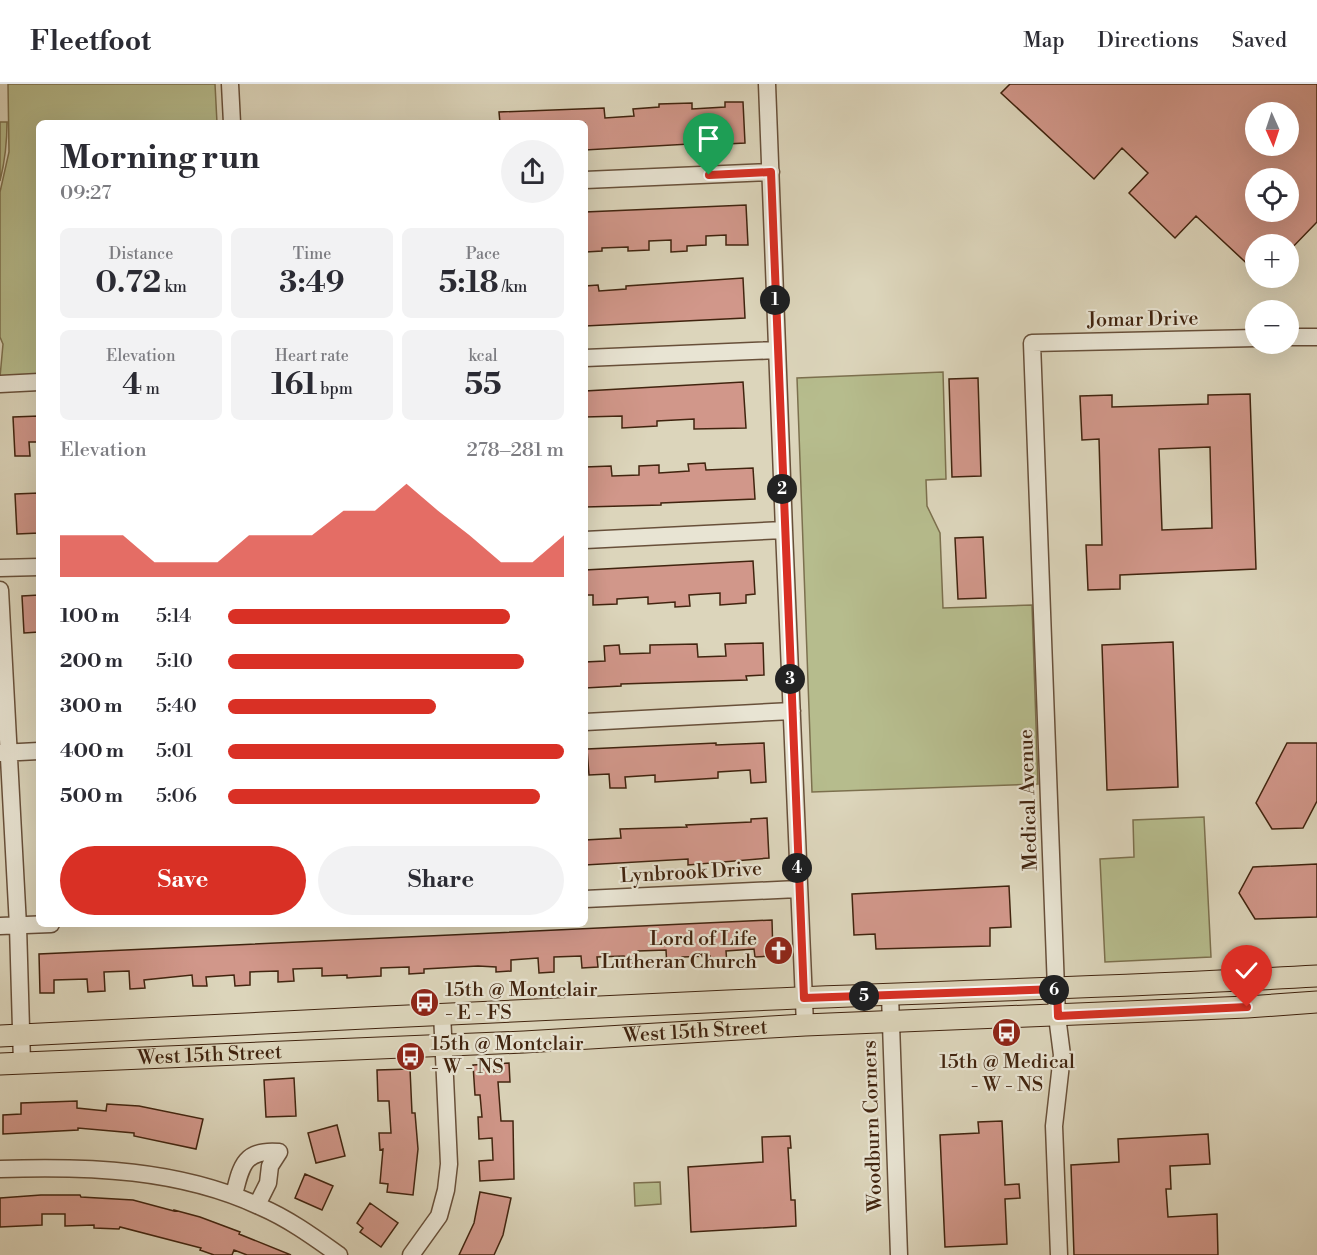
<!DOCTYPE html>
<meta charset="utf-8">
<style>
body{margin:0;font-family:"Libre Bodoni",serif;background:#f2f2f3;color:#2b2b33;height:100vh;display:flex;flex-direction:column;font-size:22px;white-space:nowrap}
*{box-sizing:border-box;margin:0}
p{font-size:20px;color:#7c7c81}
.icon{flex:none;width:33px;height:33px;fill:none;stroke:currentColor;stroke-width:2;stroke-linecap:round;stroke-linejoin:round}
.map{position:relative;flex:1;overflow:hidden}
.side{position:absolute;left:36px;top:36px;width:552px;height:807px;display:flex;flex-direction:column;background:#fff;border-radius:9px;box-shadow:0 6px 24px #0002}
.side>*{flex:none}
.needle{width:39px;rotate:177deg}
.buttons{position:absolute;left:1245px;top:18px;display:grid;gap:12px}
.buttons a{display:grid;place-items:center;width:54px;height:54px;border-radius:50%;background:#fff;box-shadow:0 6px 24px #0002;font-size:30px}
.pin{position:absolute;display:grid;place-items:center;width:51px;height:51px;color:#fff;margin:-62px -26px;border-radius:50% 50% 50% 0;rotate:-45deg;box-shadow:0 0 6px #0007}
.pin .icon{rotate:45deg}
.km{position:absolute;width:30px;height:30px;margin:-15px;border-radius:50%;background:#222;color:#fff;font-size:16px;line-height:30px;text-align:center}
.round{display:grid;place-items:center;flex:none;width:63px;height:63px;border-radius:32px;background:#f2f2f3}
.head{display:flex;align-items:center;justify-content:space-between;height:102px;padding:0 24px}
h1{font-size:33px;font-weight:800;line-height:45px}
.stats{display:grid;grid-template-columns:repeat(3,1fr);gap:9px;height:102px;padding:6px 24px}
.stats div{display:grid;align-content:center;border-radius:9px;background:#f2f2f3;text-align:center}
.stats b{font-size:30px;font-weight:800}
.stats small{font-size:16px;font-weight:400}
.stats p{font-size:16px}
.chart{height:168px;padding:12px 24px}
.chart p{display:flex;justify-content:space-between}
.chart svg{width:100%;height:108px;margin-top:6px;fill:#d93025;opacity:.7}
.button{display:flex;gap:12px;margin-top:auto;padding:12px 24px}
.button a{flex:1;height:69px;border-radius:36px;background:#d93025;color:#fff;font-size:24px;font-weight:800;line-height:69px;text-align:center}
.button a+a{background:#f2f2f3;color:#2b2b33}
ul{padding:0 24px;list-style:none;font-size:20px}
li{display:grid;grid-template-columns:96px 72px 1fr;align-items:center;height:45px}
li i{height:15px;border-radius:8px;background:#d93025}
header{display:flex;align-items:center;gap:36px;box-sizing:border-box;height:84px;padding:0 30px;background:#fff;border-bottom:2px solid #e1e1e2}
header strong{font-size:28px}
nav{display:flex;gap:33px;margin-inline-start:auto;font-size:21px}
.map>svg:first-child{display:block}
</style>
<header>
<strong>Fleetfoot</strong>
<nav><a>Map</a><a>Directions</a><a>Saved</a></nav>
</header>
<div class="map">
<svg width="1317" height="1171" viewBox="0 0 1317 1171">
<rect width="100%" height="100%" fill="#dcd5bb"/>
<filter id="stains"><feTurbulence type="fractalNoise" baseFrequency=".00333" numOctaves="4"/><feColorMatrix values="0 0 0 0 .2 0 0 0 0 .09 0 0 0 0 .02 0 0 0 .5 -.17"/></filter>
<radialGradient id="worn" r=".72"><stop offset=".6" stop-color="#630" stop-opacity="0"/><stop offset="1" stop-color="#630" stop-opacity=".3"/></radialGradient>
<!-- green -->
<path fill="#b6bc8d" stroke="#7c704e" stroke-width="1.5" d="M8 0H215L217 39H39V291L0 293 3 260 0 253V108L9 68Z
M0 38H7C7 58 5 77 0 97Z
M943 288 946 395 926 396 927 422 940 449 943 524 1032 521 1038 700 812 708 797 294Z
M1204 733 1211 873 1105 878 1100 775 1134 773 1133 736Z
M660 1098 661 1120 635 1122 634 1099Z"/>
<!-- building -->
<path fill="#d1978a" stroke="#41240f" stroke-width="1.5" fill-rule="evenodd" d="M1010 0H1317V138L1288 168V160H1256V188L1196 132 1175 154 1129 109 1148 89 1122 64 1094 95 1001 9ZM1256 28H1288V62H1256ZM1256 94H1288V128H1256Z
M725 18H743L745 59 707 61V59L585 66V39H500L499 28 604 24 605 34 634 32 633 25 659 23V20L692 19V25L725 23Z
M746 121 748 161H726V151L706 152V161L687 162V167L671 168V156L649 157V166L628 167V163L602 164V167L586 168 585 128Z
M743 194 745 234 585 242V202L598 201 599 207 626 205V202Z
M978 294 981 392 952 393 949 295Z
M743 298 746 344 694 345V335L657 337V342L622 344V332L585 333V307Z
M1250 310 1256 485 1120 491V505L1088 506 1086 461H1102L1099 355 1082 356 1080 312 1112 311V323L1208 320V311ZM1210 363 1212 444 1162 446 1159 365Z
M39 332V358H29L30 372H15L13 333Z
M705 379 706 386 753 384 755 415 661 419V421L585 423V383L611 382 612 392 639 391V382L659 381V389L689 387 688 380Z
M39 409V449L17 450 15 410Z
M983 453 986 514 958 515 955 454Z
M753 477 755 510 746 511V519L720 521V509L689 511 690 522 675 523V518L648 520V513L617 515V520L593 521V511H585V486Z
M39 511V548L24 549 22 512Z
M1173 558 1178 703 1107 706 1102 561Z
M763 559 764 591 746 592 747 596 621 600V602L585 604V578L605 577 604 562 619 561 620 570 650 569V561L697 560 698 573 726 572 725 560Z
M716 659V661L764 659 766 698 751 699 750 686 718 688V694L655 698V691L625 693 626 704H610L609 690 589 691 587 665Z
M1287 659H1317V717L1303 744 1272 745 1256 719Z
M767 734 769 774 688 781V775L585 781V756L621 754 620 745 687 743 686 741 751 738V735Z
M1317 780V833L1255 835 1239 809 1253 783Z
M1009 802 1011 843 990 844V862L876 865 875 850 854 851 852 810Z
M772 836 773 872 755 873 754 865 726 867 727 880H710V872L682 873V882L667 883 666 866 638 867 639 880H624V872L597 873 598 883 582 884 581 872 554 873V888L539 889 538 874 511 876V887L496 888V883L478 882 424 885V889L409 890V883L381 884V892L347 894V891L322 892V884L293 885 294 897 278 898V887L250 888V901L235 902 234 891 206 893 207 902H193L192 891 144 896 145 904 130 905 129 887 104 888 105 907 88 908 87 895 54 896V909H40L39 870Z
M509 979 510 998H498L501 1037H513L514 1095 480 1097 479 1077 493 1076 492 1054 479 1055 478 1033H482L480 1011H475L473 981Z
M410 985 412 1029H415L418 1065 413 1111 387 1108 388 1100 380 1099 383 1065 380 1066 379 1049H391L389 1017H378L377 986Z
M294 994 296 1032 266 1033 264 996Z
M77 1017V1024L106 1027 107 1020 139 1022 203 1035 196 1065 134 1052V1049L78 1044V1046L3 1050V1031L21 1030V1019Z
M1002 1037 1005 1101 1019 1100 1020 1114 1005 1115 1007 1160 945 1163 940 1051 979 1049 978 1038Z
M337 1041 345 1072 316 1079 308 1049Z
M1208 1050 1210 1080 1170 1082 1171 1105H1166L1168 1133 1217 1130 1218 1171H1074L1071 1081 1119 1078 1118 1055Z
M790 1052 791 1064H788L791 1116H795L796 1142 691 1148 688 1083 763 1078 762 1053Z
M305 1090 333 1102 322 1126 295 1114Z
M480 1108 511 1114 503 1151 494 1171H459L474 1139Z
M41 1111H80L81 1113 133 1116 174 1127V1126L200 1133 240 1148 239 1150 291 1171H247L234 1166 232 1171H214L200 1166 201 1164 120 1143 119 1145 94 1144V1141L65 1142V1130H42V1141L0 1143V1114Z
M370 1119 398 1139 381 1163 360 1148 363 1144 357 1139Z"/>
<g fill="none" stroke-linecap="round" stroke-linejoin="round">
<defs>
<path id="minor" d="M230 0 232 39
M767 0 784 446 805 941
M585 96 771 88
M1288 253H1317
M585 274 777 266
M0 300 39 298
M585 456 784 446
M0 484 39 483
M0 506 18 842 22 979
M585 638 792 627
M0 669 39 667
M585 815 798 805
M0 842 51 840
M890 911 899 1171
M0 1085C88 1082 180 1085 261 1123 289 1135 315 1154 339 1171
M234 1111C241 1082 244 1065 279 1068L270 1082 268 1099 257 1121
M411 1171 439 1132 446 1106 449 1080 442 929
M1059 1171 1054 1042 1062 971 1057 932 1032 259 1256 254"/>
<g id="major">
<path d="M0 952C243 941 485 927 728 917 924 908 1121 903 1317 892"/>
<path id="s1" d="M0 980 524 958 805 941 1247 923 1317 918"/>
</g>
</defs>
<!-- minor casing -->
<use href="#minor" stroke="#68503a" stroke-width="19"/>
<!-- major casing -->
<use href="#major" stroke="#41240f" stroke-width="23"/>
<!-- minor -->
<use href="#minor" stroke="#e8e4d3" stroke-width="16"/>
<!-- major -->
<use href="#major" stroke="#dcd5bb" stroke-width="21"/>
</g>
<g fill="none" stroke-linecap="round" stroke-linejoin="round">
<defs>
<path id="route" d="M709 91 771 88 804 914 1057 905 1058 932 1247 923"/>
</defs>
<!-- route casing -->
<use href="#route" stroke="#fff" stroke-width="12"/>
<!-- route -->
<use href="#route" stroke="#d93025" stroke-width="8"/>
</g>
<!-- icons -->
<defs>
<symbol id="church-disc" viewBox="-11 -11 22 22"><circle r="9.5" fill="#8f2418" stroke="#e8e4d3"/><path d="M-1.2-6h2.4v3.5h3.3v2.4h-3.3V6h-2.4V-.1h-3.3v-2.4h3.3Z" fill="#fff"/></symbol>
<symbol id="bus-disc" viewBox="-11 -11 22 22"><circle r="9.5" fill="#8f2418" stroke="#e8e4d3"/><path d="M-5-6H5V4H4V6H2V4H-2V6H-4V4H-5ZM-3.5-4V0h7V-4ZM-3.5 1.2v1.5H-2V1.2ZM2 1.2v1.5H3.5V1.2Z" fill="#fff"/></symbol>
</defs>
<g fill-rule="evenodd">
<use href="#church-disc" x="762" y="850" width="33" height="33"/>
<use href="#bus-disc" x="408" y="902" width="33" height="33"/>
<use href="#bus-disc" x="990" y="932" width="33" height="33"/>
<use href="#bus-disc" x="394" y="956" width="33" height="33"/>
</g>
<g text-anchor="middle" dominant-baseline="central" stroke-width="4.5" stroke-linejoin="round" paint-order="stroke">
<!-- street labels -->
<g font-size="20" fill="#41240f" stroke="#e8e4d3">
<text transform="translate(1143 236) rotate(-1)">Jomar Drive</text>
<text transform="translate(1029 716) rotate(-92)">Medical Avenue</text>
<text transform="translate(691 789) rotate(-3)">Lynbrook Drive</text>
<text stroke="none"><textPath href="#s1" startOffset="696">West 15th Street</textPath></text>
<text stroke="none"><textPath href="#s1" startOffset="210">West 15th Street</textPath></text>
<text transform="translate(873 1042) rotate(-92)">Woodburn Corners</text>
</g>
<!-- poi labels -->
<g font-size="20" fill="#41240f" stroke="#e8e4d3" text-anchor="start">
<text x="757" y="855" text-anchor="end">Lord of Life<tspan x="757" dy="23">Lutheran Church</tspan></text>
<text x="445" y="906">15th @ Montclair<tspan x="445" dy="23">- E - FS</tspan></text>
<text x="431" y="960">15th @ Montclair<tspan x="431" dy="23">- W - NS</tspan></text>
<text x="1007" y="978" text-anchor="middle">15th @ Medical<tspan x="1007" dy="23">- W - NS</tspan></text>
</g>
</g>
<rect width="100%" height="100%" filter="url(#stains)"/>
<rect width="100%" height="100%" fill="url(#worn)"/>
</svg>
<div class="buttons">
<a><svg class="needle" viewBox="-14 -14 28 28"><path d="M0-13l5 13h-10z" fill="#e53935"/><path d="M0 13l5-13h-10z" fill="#7c7c81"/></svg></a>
<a><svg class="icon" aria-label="locate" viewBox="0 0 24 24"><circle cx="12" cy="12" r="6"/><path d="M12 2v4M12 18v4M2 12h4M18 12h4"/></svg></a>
<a>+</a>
<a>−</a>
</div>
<div class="pin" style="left:709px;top:91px;background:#1e9e55"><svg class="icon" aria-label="arrive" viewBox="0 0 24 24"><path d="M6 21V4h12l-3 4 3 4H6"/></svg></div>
<div class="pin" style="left:1247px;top:923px;background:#d93025"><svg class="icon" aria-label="check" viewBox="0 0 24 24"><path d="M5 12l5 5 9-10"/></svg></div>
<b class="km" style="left:775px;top:216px">1</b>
<b class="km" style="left:782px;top:405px">2</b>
<b class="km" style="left:790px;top:595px">3</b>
<b class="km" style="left:797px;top:784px">4</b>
<b class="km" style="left:864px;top:912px">5</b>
<b class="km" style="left:1054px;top:906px">6</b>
<section class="side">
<div class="head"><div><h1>Morning run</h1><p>09:27</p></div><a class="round"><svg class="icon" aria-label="share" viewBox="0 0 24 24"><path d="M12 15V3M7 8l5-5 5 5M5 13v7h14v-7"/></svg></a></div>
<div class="stats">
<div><p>Distance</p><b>0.72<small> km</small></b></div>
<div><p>Time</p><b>3:49</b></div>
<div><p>Pace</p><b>5:18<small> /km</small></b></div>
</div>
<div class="stats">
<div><p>Elevation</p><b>4<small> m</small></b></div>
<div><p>Heart rate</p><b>161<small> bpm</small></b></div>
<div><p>kcal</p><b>55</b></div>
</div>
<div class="chart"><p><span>Elevation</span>278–281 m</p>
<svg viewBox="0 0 160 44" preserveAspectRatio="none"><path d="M0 44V27L10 27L20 27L30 38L40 38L50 38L60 27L70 27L80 27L90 17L100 17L110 6L120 17L130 27L140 38L150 38L160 27V44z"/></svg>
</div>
<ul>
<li><b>100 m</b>5:14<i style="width:84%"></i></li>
<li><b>200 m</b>5:10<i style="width:88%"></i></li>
<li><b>300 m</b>5:40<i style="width:62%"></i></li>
<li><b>400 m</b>5:01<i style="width:100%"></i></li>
<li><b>500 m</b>5:06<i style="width:93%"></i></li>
</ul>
<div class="button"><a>Save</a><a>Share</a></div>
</section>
</div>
